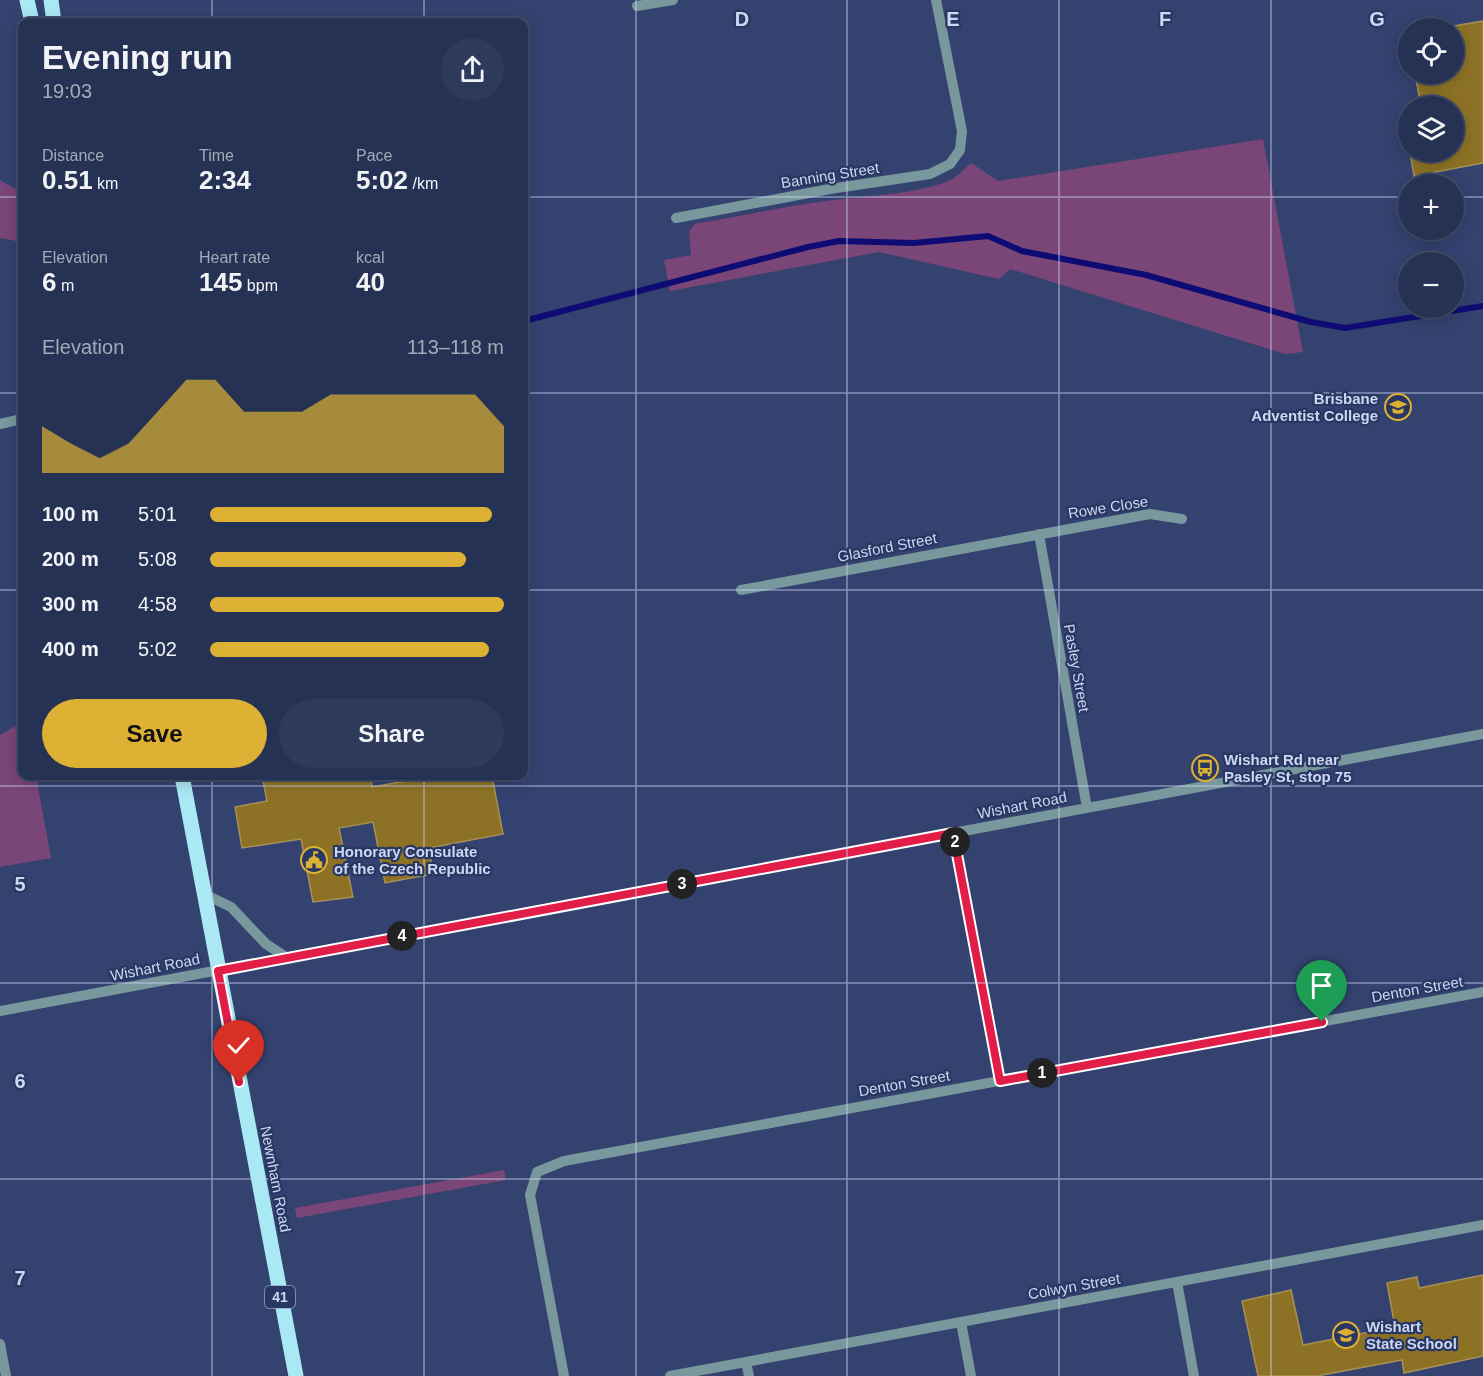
<!DOCTYPE html>
<meta charset="utf-8">
<style>
body{margin:0;font-family:Helvetica,sans-serif;background:#2e3a5a;color:#f1f3f6;height:100vh;display:flex;flex-direction:column;font-size:22px;white-space:nowrap}
*{box-sizing:border-box;margin:0}
p{font-size:20px;color:#a4aab8}
.icon{flex:none;width:33px;height:33px;fill:none;stroke:currentColor;stroke-width:2;stroke-linecap:round;stroke-linejoin:round}
.map{position:relative;flex:1;overflow:hidden}
.drawer{position:absolute;left:18px;top:18px;width:510px;height:762px;display:flex;flex-direction:column;background:#263253;border-radius:12px;box-shadow:0 3px 15px #0003,0 0 0 2px #424d6a}
.drawer>*{flex:none}
.tools{position:absolute;left:1398px;top:18px;display:grid;gap:12px}
.tools a{display:grid;place-items:center;width:66px;height:66px;border-radius:50%;background:#263253;box-shadow:0 3px 15px #0003,0 0 0 2px #424d6a;font-size:30px}
.pin{position:absolute;display:grid;place-items:center;width:51px;height:51px;color:#fff;margin:-62px -26px;border-radius:50% 50% 50% 0;rotate:-45deg;box-shadow:0 0 6px #0007}
.pin .icon{rotate:45deg}
.km{position:absolute;width:30px;height:30px;margin:-15px;border-radius:50%;background:#222;color:#fff;font-size:16px;line-height:30px;text-align:center}
.round{display:grid;place-items:center;flex:none;width:63px;height:63px;border-radius:32px;background:#2e3a5a}
.summary{display:flex;align-items:center;justify-content:space-between;height:102px;padding:0 24px}
h1{font-size:33px;font-weight:700;line-height:45px}
.stats{display:grid;grid-template-columns:repeat(3,1fr);gap:9px;height:102px;padding:6px 24px}
.stats div{display:grid;align-content:center}
.stats b{font-size:26px;font-weight:700}
.stats small{font-size:16px;font-weight:400}
.stats p{font-size:16px}
.chart{height:168px;padding:12px 24px}
.chart p{display:flex;justify-content:space-between}
.chart svg{width:100%;height:108px;margin-top:6px;fill:#ddb133;opacity:.7}
.primary-button{display:flex;gap:12px;margin-top:auto;padding:12px 24px}
.primary-button a{flex:1;height:69px;border-radius:36px;background:#ddb133;color:#111;font-size:24px;font-weight:700;line-height:69px;text-align:center}
.primary-button a+a{background:#2e3a5a;color:#f1f3f6}
ul{padding:0 24px;list-style:none;font-size:20px}
li{display:grid;grid-template-columns:96px 72px 1fr;align-items:center;height:45px}
li i{height:15px;border-radius:8px;background:#ddb133}
.map>svg:first-child{display:block}
</style>
<div class="map">
<svg width="1483" height="1376" viewBox="0 0 1483 1376">
<rect width="100%" height="100%" fill="#33426f"/>
<!-- green -->
<path fill="#7a4577" d="M1263 139 1303 352 1285 354 1010 269 999 279 879 252 670 291 664 260 691 255 689 231 695 224C736 217 777 208 818 202 860 196 905 196 946 182 956 178 964 170 971 163L998 181Z
M0 180 22 193V242L0 238Z
M22 722V776H36L51 858 0 867V735Z
M504 1170 506 1180 297 1218 295 1208Z"/>
<g fill="none" stroke-linecap="round" stroke-linejoin="round">
<!-- stream -->
<path stroke="#0e0c74" stroke-width="6" d="M524 321 808 247 839 241 914 243 988 236 1022 251 1146 275 1311 322 1345 328 1483 306"/>
</g>
<!-- building -->
<path fill="#8d7226" stroke="#a69058" stroke-width="1.5" d="M1483 21V163L1414 176 1410 152H1454V106H1421L1415 74H1454V26Z
M262 776H371L372 787 434 776H492L503 834 429 848 433 874 385 883 373 822 339 828 353 897 313 902 301 839 242 848 235 807 267 801Z
M1483 1275V1356L1404 1373 1402 1360 1317 1376H1258L1242 1301 1291 1290 1303 1345 1395 1327 1387 1283 1417 1277 1419 1288Z"/>
<g fill="none" stroke-linecap="round" stroke-linejoin="round">
<!-- minor -->
<path stroke="#78989d" stroke-width="10" d="M637 6 673 0
M676 218 830 189 930 174 950 164 960 150 962 131 936 0
M0 424 22 419
M1039 534 1087 808
M741 590 1150 514 1182 519
M953 833 1000 1081
M204 894 231 907 266 944 286 957
M0 1011 1483 734
M1177 1282 1194 1376
M961 1322 971 1376
M0 1344 6 1376
M746 1362 749 1376
M564 1376 530 1195 537 1172 564 1161 1483 992
M670 1376 1483 1225"/>
<!-- major -->
<path stroke="#a8e9f4" stroke-width="15" d="M27 0 32 22
M51 0 54 22
M182 776 296 1376"/>
</g>
<g fill="none" stroke-linecap="round" stroke-linejoin="round">
<defs>
<path id="route" d="M239 1082 218 971 953 833 1000 1081 1322 1022"/>
</defs>
<!-- route casing -->
<use href="#route" stroke="#fff" stroke-width="12"/>
<!-- route -->
<use href="#route" stroke="#e11d48" stroke-width="8"/>
</g>
<!-- grid -->
<path fill="none" stroke="#ccd7f2" stroke-width="1.5" stroke-opacity="0.55" d="M212 0V22M424 0V22M636 0V1376M847 0V1376M1059 0V1376M1271 0V1376M0 197H22M524 197H1408M1454 197H1483M0 393H22M524 393H1483M0 590H22M524 590H1483M212 776V1376M424 776V1376M0 786H1483M0 983H1483M0 1179H1483"/>
<!-- icons -->
<defs>
<symbol id="school-ring" viewBox="-11 -11 22 22"><circle r="9.5" fill="#293763" stroke="#ddb133" stroke-width="1.5"/><path d="M0-5L7-2L0 1L-7-2ZM-4 1L0 2.5L4 1V4Q0 6-4 4Z" fill="#ddb133"/></symbol>
<symbol id="bus-ring" viewBox="-11 -11 22 22"><circle r="9.5" fill="#293763" stroke="#ddb133" stroke-width="1.5"/><path d="M-5-6H5V4H4V6H2V4H-2V6H-4V4H-5ZM-3.5-4V0h7V-4ZM-3.5 1.2v1.5H-2V1.2ZM2 1.2v1.5H3.5V1.2Z" fill="#ddb133"/></symbol>
<symbol id="civic-ring" viewBox="-11 -11 22 22"><circle r="9.5" fill="#293763" stroke="#ddb133" stroke-width="1.5"/><path d="M-.6-6.5H3V-4.5H.6V-3L4-1V1h2V6H-6V1h2V-1L-.6-3ZM-1.2 2.5V6h2.4V2.5Z" fill="#ddb133"/></symbol>
</defs>
<g fill-rule="evenodd">
<use href="#school-ring" x="1383" y="392" width="30" height="30"/>
<use href="#bus-ring" x="1190" y="753" width="30" height="30"/>
<use href="#civic-ring" x="299" y="845" width="30" height="30"/>
<use href="#school-ring" x="1331" y="1320" width="30" height="30"/>
</g>
<g text-anchor="middle" dominant-baseline="central" stroke-width="4.5" stroke-linejoin="round" paint-order="stroke">
<!-- shield labels -->
<rect fill="#293763" stroke="#9ba7c7" stroke-width="1.5" x="265" y="1286" width="30" height="22" rx="4.5"/>
<g font-size="14" font-weight="bold" fill="#ccd7f2">
<text x="280" y="1297">41</text>
</g>
<!-- street labels -->
<g font-size="15" fill="#ccd7f2" stroke="#293763">
<text transform="translate(830 175) rotate(-9)">Banning Street</text>
<text transform="translate(1108 507) rotate(-9)">Rowe Close</text>
<text transform="translate(887 547) rotate(-11)">Glasford Street</text>
<text transform="translate(1077 668) rotate(80)">Pasley Street</text>
<text transform="translate(1022 805) rotate(-11)">Wishart Road</text>
<text transform="translate(155 967) rotate(-11)">Wishart Road</text>
<text transform="translate(1417 989) rotate(-10)">Denton Street</text>
<text transform="translate(904 1083) rotate(-10)">Denton Street</text>
<text transform="translate(276 1179) rotate(79)">Newnham Road</text>
<text transform="translate(1074 1286) rotate(-10)">Colwyn Street</text>
</g>
<!-- poi labels -->
<g font-size="15" font-weight="bold" fill="#ccd7f2" stroke="#293763" text-anchor="start">
<text x="1378" y="398" text-anchor="end">Brisbane<tspan x="1378" dy="17">Adventist College</tspan></text>
<text x="1224" y="759">Wishart Rd near<tspan x="1224" dy="17">Pasley St, stop 75</tspan></text>
<text x="334" y="851">Honorary Consulate<tspan x="334" dy="17">of the Czech Republic</tspan></text>
<text x="1366" y="1326">Wishart<tspan x="1366" dy="17">State School</tspan></text>
</g>
</g>
<g font-size="20" text-anchor="middle" font-weight="bold" fill="#ccd7f2" stroke="#293763" stroke-width="4.5" stroke-linejoin="round" paint-order="stroke">
<text x="742" y="26">D</text>
<text x="953" y="26">E</text>
<text x="1165" y="26">F</text>
<text x="1377" y="26">G</text>
<text x="20" y="891">5</text>
<text x="20" y="1088">6</text>
<text x="20" y="1285">7</text>
</g>
</svg>
<div class="tools">
<a><svg class="icon" aria-label="locate" viewBox="0 0 24 24"><circle cx="12" cy="12" r="6"/><path d="M12 2v4M12 18v4M2 12h4M18 12h4"/></svg></a>
<a><svg class="icon" aria-label="layers" viewBox="0 0 24 24"><path d="M12 4l9 5-9 5-9-5zM3 14l9 5 9-5"/></svg></a>
<a>+</a>
<a>−</a>
</div>
<div class="pin" style="left:1322px;top:1022px;background:#1e9e55"><svg class="icon" aria-label="arrive" viewBox="0 0 24 24"><path d="M6 21V4h12l-3 4 3 4H6"/></svg></div>
<div class="pin" style="left:239px;top:1082px;background:#d93025"><svg class="icon" aria-label="check" viewBox="0 0 24 24"><path d="M5 12l5 5 9-10"/></svg></div>
<b class="km" style="left:1042px;top:1073px">1</b>
<b class="km" style="left:955px;top:842px">2</b>
<b class="km" style="left:682px;top:884px">3</b>
<b class="km" style="left:402px;top:936px">4</b>
<section class="drawer">
<div class="summary"><div><h1>Evening run</h1><p>19:03</p></div><a class="round"><svg class="icon" aria-label="share" viewBox="0 0 24 24"><path d="M12 15V3M7 8l5-5 5 5M5 13v7h14v-7"/></svg></a></div>
<div class="stats">
<div><p>Distance</p><b>0.51<small> km</small></b></div>
<div><p>Time</p><b>2:34</b></div>
<div><p>Pace</p><b>5:02<small> /km</small></b></div>
</div>
<div class="stats">
<div><p>Elevation</p><b>6<small> m</small></b></div>
<div><p>Heart rate</p><b>145<small> bpm</small></b></div>
<div><p>kcal</p><b>40</b></div>
</div>
<div class="chart"><p><span>Elevation</span>113–118 m</p>
<svg viewBox="0 0 160 44" preserveAspectRatio="none"><path d="M0 44V25L10 32L20 38L30 32L40 19L50 6L60 6L70 19L80 19L90 19L100 12L110 12L120 12L130 12L140 12L150 12L160 25V44z"/></svg>
</div>
<ul>
<li><b>100 m</b>5:01<i style="width:96%"></i></li>
<li><b>200 m</b>5:08<i style="width:87%"></i></li>
<li><b>300 m</b>4:58<i style="width:100%"></i></li>
<li><b>400 m</b>5:02<i style="width:95%"></i></li>
</ul>
<div class="primary-button"><a>Save</a><a>Share</a></div>
</section>
</div>
